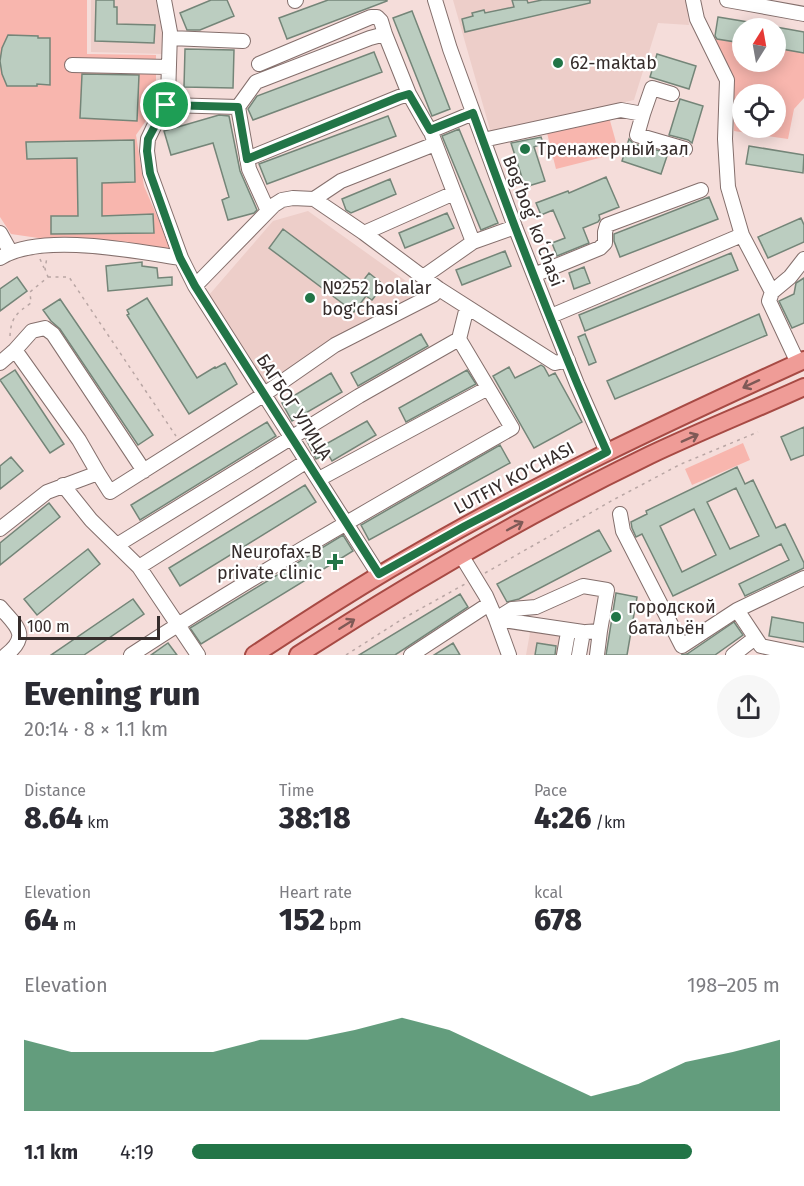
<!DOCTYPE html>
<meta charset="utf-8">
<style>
body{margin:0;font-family:"Fira Sans",sans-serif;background:#f7f7f7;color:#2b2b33;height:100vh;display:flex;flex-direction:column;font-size:22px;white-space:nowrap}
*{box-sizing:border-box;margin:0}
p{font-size:20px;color:#7c7c81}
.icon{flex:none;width:33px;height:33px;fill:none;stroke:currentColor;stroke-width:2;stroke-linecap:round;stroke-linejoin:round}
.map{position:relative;height:655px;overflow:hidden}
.panel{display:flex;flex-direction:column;background:#fff;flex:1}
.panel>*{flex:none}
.needle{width:39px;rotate:11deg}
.fabs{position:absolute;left:732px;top:18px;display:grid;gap:12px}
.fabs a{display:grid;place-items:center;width:54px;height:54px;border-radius:50%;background:#fff;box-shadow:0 3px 15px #0003;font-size:30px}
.scale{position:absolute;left:18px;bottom:15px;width:142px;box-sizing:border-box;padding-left:6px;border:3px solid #352c2b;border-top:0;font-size:16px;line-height:21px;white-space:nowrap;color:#352c2b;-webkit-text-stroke:4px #fff;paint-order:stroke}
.pin{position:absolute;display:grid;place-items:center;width:51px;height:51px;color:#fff;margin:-26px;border:3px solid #fff;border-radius:50%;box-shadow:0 2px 6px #0007}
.round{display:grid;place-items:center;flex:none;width:63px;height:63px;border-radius:32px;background:#f7f7f7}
.headline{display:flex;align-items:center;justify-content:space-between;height:102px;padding:0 24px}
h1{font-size:33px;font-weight:800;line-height:45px}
.stats{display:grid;grid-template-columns:repeat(3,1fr);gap:9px;height:102px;padding:6px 24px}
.stats div{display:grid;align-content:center}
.stats b{font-size:30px;font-weight:800}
.stats small{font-size:16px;font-weight:400}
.stats p{font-size:16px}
.chart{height:168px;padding:12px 24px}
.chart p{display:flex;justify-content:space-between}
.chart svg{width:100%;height:108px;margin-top:6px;fill:#227547;opacity:.7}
ul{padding:0 24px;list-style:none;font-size:20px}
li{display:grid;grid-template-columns:96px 72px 1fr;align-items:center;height:45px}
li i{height:15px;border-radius:8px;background:#227547}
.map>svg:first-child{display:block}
</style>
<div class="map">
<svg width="804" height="655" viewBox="0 0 804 655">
<rect width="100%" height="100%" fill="#f5ddda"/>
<!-- built -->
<path fill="#edcec9" d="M91 0H156L162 32V54L91 52Z
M453 0H686L689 25 658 23 634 100 491 133Z
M308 211 413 286 409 301 266 387 209 295 273 221Z
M531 627 573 633 569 655H526Z"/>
<!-- green -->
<path fill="#f8b6ae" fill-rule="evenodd" d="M0 0H87V54L156 55V95L150 115 136 135 144 186 175 258 11 234 0 217Z
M715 38 742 43V62H776V48L804 53V98L794 109 788 139 734 131 733 80ZM742 94H776V128H742Z
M609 117 619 153 556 169 547 133Z
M743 443 750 460 692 485 685 469Z"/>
<!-- building -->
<path fill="#bbcdc0" stroke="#748578" stroke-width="1.5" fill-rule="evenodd" d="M96 0H114V7H117V24L155 25 154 43 95 41Z
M211 0H227L234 16 200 30H187L180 13Z
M328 0H387V1L287 39 279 18Z
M512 0H527L528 3 542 0H590V3L465 32 462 19 473 16 472 13 484 10 485 13 514 7Z
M412 11 450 109 432 116 393 18Z
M718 17 760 24V28H742V43L717 39 715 36Z
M776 27 804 32V53L776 48Z
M8 35 38 36V38H50V85L37 84V86H7L2 74 0 61 2 48Z
M185 49 234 50 233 88 184 87Z
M374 52 382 72 253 120 248 109 257 96Z
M657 54 696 66 689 89 650 77Z
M82 74 139 75 137 121 80 118Z
M680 99 703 106 692 143 688 140 669 135Z
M219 115 229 116 240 171 257 210 254 213 228 220 222 200 229 197 213 143 171 155 164 131Z
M388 116 396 136 267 184 259 164Z
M459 129 498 223 481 230 442 136Z
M541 137 543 143 534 147 545 181 525 187 511 143Z
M629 139 634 144 668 153 661 174 622 161Z
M134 140 135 182 102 183V216L153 214 154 233 51 234V216H78L77 158 27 159 26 142Z
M749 146 804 155 803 173 746 164Z
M606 177 619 207 599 215 600 219 598 222 583 228 589 243 557 256 552 243 565 238 553 210 541 215 536 203 568 191 569 193Z
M390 179 396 194 351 213 346 210 342 199Z
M709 197 718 219 620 257 614 241V234Z
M447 213 454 228 405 248 399 233Z
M801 218 804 225V242L768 258 758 237Z
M283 229 359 286 369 273 384 285 372 300 366 296 354 312 269 248Z
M505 251 511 266 462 285 456 270Z
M731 253 738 270 585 331 579 315Z
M142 262V266L157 268 158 278 172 277V285L108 291 106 266Z
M584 267 590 283 574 289 569 273Z
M17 277 27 291 0 311V289Z
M804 278V323L792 328 779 301 794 294 796 283Z
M147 298 197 378 215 367 216 368 225 363 237 384 189 414 127 315 129 314 127 310Z
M60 299 153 435 138 445 60 329 51 321 43 310Z
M759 314 767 335 615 399 607 381Z
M421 334 428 346 358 386 351 373Z
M585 334 596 362 589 365 578 337Z
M541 365 544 367 549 376 555 373 582 422 534 448 493 376 509 367 515 378Z
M15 370 64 444 50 453 0 380Z
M467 370 476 384 406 422 399 408Z
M331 373 342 392 292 421 282 403Z
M367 421 376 435 332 461 328 454 316 459 306 439 313 435 319 448Z
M267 422 276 436 140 520 131 505Z
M804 427V455L791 460 781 437Z
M500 445 510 463 369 540 361 525Z
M11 457 23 471 0 489V466Z
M737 467 745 484 753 480 776 528 785 524 804 563V568L745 596 739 584 789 560 781 544 673 596 642 534 636 537 632 528 631 522 647 514 646 511ZM736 488 759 536 730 549 707 502ZM694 509 716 555 682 572 660 526Z
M305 485 316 502 180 586 169 568Z
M49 503 60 517 0 565V543Z
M599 530 611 551 519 599 507 602 497 584Z
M343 535 353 551 201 644 190 628Z
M88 549 100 564 37 615 24 599Z
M616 593 637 597 627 655H606Z
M460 594 468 607 395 655H359Z
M133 599 144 614 84 655H51Z
M772 617 804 623V642L769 636Z
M734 622 743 635 715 655H681L687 654Z
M168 643 177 655H151Z
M453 643 460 655H434Z
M537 643 556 646 555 655H535Z"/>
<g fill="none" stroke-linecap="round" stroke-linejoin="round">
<defs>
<path id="minor" d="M164 0 170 32 168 97 148 139 147 151 150 173 181 258 195 286 379 575
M435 0 450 49 515 227 577 384 607 452
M693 0 697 19 727 80 725 139 728 187 742 235 772 292
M727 0 804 14
M295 1 296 0
M170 38 243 41
M259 64 371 17H377L381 21 385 34
M72 65 169 67
M166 105 238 107 249 169 268 211
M238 107 256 82 370 38 385 34 409 94
M643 114 652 88 672 94
M432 135 473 242
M483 140 621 110 643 114 637 135 685 149
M247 159 399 97 409 94 430 131 473 113
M314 199 341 181 435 144
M0 233 10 251
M364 233 454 193
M0 258C41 232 134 251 181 258
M534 275 600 248 605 243V232L607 225 701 190
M423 277 473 242 515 227
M195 286 274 205 282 200 293 198 314 199 364 233 439 289 555 363 568 360
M551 316 742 235
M15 350 79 440 98 473
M0 363 15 350 32 331 45 328 53 334 144 471
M798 363 769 301 772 292 790 277 804 259
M319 479 488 388
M63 485 91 520 139 567 198 655
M620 514 623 531 682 646 737 610 761 646 804 655
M0 529 47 492 98 473 110 492 263 395 335 345 433 295 439 289
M117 545 359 396 459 339
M461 555 486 596 496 619 509 655
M139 567 307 461
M0 607C16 626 31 635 6 655
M737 610 804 578
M496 619 512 609 536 607 583 586 607 590 600 631 586 632
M496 619 583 632 579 655
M131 655C255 574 384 501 512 428L459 339 467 307
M411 655 489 604
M564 655 567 638
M597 655 600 631
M733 655 755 638"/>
<path id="major" d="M254 655C304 622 353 590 405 560 533 485 668 422 804 360
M298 655C411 582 528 514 650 455 701 431 753 410 804 387"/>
</defs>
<!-- minor casing -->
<use href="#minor" stroke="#846f6c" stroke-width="16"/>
<!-- major casing -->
<use href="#major" stroke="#a74a44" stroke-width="20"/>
<!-- path -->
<path stroke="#b9a6a4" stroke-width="1.5" stroke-dasharray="3 4.5" stroke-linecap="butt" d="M40 259 44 268
M48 277H69L176 436
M10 336C11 317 17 313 31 303L30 292 48 277 45 269 47 257
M485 573 613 500 681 464 758 432
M346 655 404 618 465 584"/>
<!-- minor -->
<use href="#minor" stroke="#fff" stroke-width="14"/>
<!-- major -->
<use href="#major" stroke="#ef9c97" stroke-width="16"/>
</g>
<!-- one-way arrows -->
<defs><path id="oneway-shaft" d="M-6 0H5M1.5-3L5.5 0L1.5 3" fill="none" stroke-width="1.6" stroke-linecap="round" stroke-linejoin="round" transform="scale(1.5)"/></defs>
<g stroke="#7f5956">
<use href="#oneway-shaft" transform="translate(751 384) rotate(155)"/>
<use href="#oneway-shaft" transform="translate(690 438) rotate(-24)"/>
<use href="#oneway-shaft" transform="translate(515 526) rotate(-28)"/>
<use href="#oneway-shaft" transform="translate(347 624) rotate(-32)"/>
</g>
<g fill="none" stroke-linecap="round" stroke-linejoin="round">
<defs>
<path id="route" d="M409 94 430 130 473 113C514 227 557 341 607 452L465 526 379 574 195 286 180 258 150 173 147 151 148 139 166 105 238 107 247 159 399 97Z"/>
</defs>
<!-- route casing -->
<use href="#route" stroke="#fff" stroke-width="12"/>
<!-- route -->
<use href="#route" stroke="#227547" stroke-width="8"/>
</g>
<!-- markers -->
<g fill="#227547" stroke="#fff" stroke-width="2">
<circle cx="558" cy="63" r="6"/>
<circle cx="525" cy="149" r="6"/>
<circle cx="310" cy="298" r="6"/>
<path d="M332 553h6v6h6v6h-6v6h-6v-6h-6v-6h6z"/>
<circle cx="616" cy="617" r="6"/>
</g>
<g text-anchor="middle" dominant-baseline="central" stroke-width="4.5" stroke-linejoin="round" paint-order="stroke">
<!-- poi labels -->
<g font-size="18" fill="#352c2b" stroke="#fff" text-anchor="start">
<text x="570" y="63">62-maktab</text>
<text x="537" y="149">Тренажерный зал</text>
<text x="322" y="288">№252 bolalar<tspan x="322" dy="21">bog'chasi</tspan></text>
<text x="322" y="552" text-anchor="end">Neurofax-B<tspan x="322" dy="21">private clinic</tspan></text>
<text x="628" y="607">городской<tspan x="628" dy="21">батальён</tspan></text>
</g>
<!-- street labels -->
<g font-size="18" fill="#352c2b" stroke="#fff">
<text transform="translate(533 221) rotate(69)">Bogʻbogʻ koʻchasi</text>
<text transform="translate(294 407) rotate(57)">БАГБОГ УЛИЦА</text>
<text transform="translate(514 478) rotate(-28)">LUTFIY KO'CHASI</text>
</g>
</g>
</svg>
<div class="fabs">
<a><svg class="needle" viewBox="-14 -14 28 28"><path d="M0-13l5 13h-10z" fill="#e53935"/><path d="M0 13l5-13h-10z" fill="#7c7c81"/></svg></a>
<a><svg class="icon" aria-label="locate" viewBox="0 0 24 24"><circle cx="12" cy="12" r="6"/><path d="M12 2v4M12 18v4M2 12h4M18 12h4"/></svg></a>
</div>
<div class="scale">100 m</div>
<div class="pin" style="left:166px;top:105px;background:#1e9e55"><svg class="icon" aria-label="arrive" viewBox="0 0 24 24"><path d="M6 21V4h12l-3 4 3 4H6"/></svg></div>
</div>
<section class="panel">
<div class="headline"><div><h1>Evening run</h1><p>20:14 · 8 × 1.1 km</p></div><a class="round"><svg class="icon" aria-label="share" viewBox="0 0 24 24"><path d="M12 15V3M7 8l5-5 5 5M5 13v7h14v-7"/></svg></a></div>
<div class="stats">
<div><p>Distance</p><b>8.64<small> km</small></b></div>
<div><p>Time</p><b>38:18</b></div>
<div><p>Pace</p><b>4:26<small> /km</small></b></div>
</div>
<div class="stats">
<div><p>Elevation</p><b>64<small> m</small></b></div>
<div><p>Heart rate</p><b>152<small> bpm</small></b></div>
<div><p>kcal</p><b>678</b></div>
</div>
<div class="chart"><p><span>Elevation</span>198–205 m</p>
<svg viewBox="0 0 160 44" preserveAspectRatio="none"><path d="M0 44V15L10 20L20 20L30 20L40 20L50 15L60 15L70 11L80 6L90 11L100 20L110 29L120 38L130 33L140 24L150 20L160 15V44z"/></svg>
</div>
<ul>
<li><b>1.1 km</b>4:19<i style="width:85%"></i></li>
</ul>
</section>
